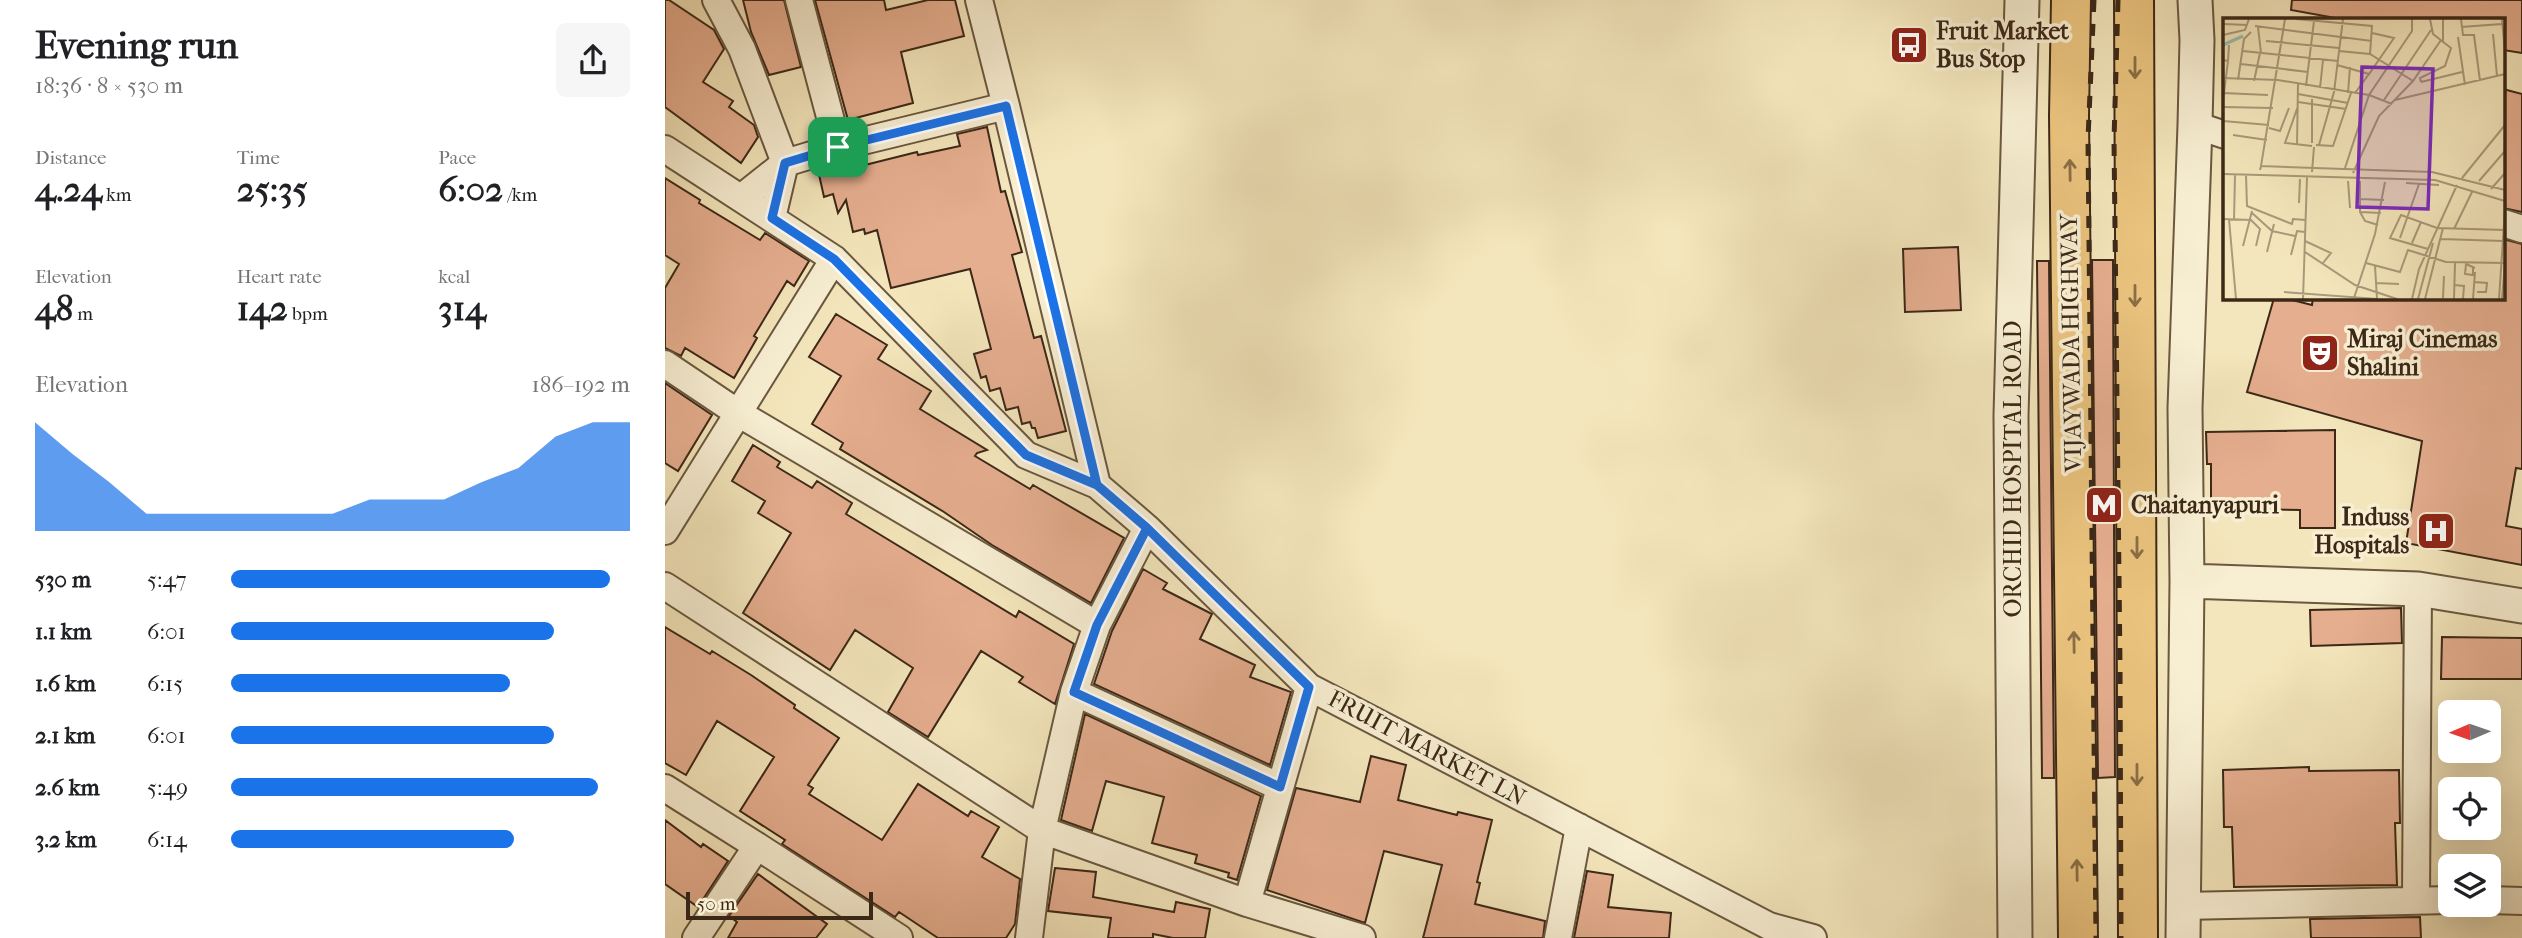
<!DOCTYPE html>
<meta charset="utf-8">
<style>
body{margin:0;font-family:"IM FELL French Canon",serif;background:#f6f6f6;color:#202124;height:100vh;display:flex;flex-direction:column;font-size:26px;white-space:nowrap}
*{box-sizing:border-box;margin:0}
p{font-size:23px;color:#757577}
.icon{flex:none;width:38px;height:38px;fill:none;stroke:currentColor;stroke-width:2;stroke-linecap:round;stroke-linejoin:round}
.map{position:relative;flex:1;overflow:hidden}
.details{display:flex;flex-direction:column;background:#fff;width:665px}
.details>*{flex:none}
.needle{width:46px;rotate:268deg}
.fabs{position:absolute;left:1773px;top:700px;display:grid;gap:14px}
.fabs a{display:grid;place-items:center;width:63px;height:63px;border-radius:10px;background:#fff;box-shadow:0 7px 28px #0002;font-size:35px}
.scale{position:absolute;left:21px;bottom:18px;width:187px;box-sizing:border-box;padding-left:7px;border:4px solid #3c2817;border-top:0;font-size:19px;line-height:24px;white-space:nowrap;color:#3c2817;-webkit-text-stroke:5px #f8efd3;paint-order:stroke}
.pin{position:absolute;display:grid;place-items:center;width:60px;height:60px;color:#fff;margin:-30px;border-radius:14px;box-shadow:0 4px 10px #0006}
.round{display:grid;place-items:center;flex:none;width:74px;height:74px;border-radius:10px;background:#f6f6f6}
.summary{display:flex;align-items:center;justify-content:space-between;height:119px;padding:0 35px}
h1{font-size:38px;font-weight:700;line-height:52px}
.metrics{display:grid;grid-template-columns:repeat(3,1fr);gap:10px;height:119px;padding:7px 35px}
.metrics div{display:grid;align-content:center}
.metrics b{font-size:35px;font-weight:700}
.metrics small{font-size:19px;font-weight:400}
.metrics p{font-size:19px}
.chart{height:196px;padding:14px 35px}
.chart p{display:flex;justify-content:space-between}
.chart svg{width:100%;height:126px;margin-top:7px;fill:#1a73e8;opacity:.7}
ul{padding:0 35px;list-style:none;font-size:23px}
li{display:grid;grid-template-columns:112px 84px 1fr;align-items:center;height:52px}
li i{height:18px;border-radius:9px;background:#1a73e8}
main{display:flex;flex:1;min-height:0}
.map>svg:first-child{display:block}
</style>
<main>
<section class="details">
<div class="summary"><div><h1>Evening run</h1><p>18:36 · 8 × 530 m</p></div><a class="round"><svg class="icon" aria-label="share" viewBox="0 0 24 24"><path d="M12 15V3M7 8l5-5 5 5M5 13v7h14v-7"/></svg></a></div>
<div class="metrics">
<div><p>Distance</p><b>4.24<small> km</small></b></div>
<div><p>Time</p><b>25:35</b></div>
<div><p>Pace</p><b>6:02<small> /km</small></b></div>
</div>
<div class="metrics">
<div><p>Elevation</p><b>48<small> m</small></b></div>
<div><p>Heart rate</p><b>142<small> bpm</small></b></div>
<div><p>kcal</p><b>314</b></div>
</div>
<div class="chart"><p><span>Elevation</span>186–192 m</p>
<svg viewBox="0 0 160 44" preserveAspectRatio="none"><path d="M0 44V6L10 17L20 27L30 38L40 38L50 38L60 38L70 38L80 38L90 33L100 33L110 33L120 27L130 22L140 11L150 6L160 6V44z"/></svg>
</div>
<ul>
<li><b>530 m</b>5:47<i style="width:95%"></i></li>
<li><b>1.1 km</b>6:01<i style="width:81%"></i></li>
<li><b>1.6 km</b>6:15<i style="width:70%"></i></li>
<li><b>2.1 km</b>6:01<i style="width:81%"></i></li>
<li><b>2.6 km</b>5:49<i style="width:92%"></i></li>
<li><b>3.2 km</b>6:14<i style="width:71%"></i></li>
</ul>
</section>
<div class="map">
<svg width="1857" height="938" viewBox="0 0 1857 938">
<rect width="100%" height="100%" fill="#f4e6bc"/>
<filter id="stains"><feTurbulence type="fractalNoise" baseFrequency=".00286" numOctaves="4"/><feColorMatrix values="0 0 0 0 .2 0 0 0 0 .09 0 0 0 0 .02 0 0 0 .5 -.17"/></filter>
<radialGradient id="worn" r=".72"><stop offset=".6" stop-color="#630" stop-opacity="0"/><stop offset="1" stop-color="#630" stop-opacity=".3"/></radialGradient>
<!-- building -->
<path fill="#e5ae8f" stroke="#3c2817" stroke-width="2" d="M0 0H4L49 30 59 49 38 82 68 101 64 107 89 125 93 137 76 163 0 107Z
M78 0H119L136 67 104 75 86 32Z
M150 0H219L221 10 263 0H290L299 36 236 52 248 103 183 120Z
M1627 0H1857V53L1838 50V19H1676L1626 10Z
M1838 89 1857 94V212L1838 208Z
M322 127 336 192 340 191 357 252 347 255 369 338 376 336 401 431 373 438 370 428H367L365 422 357 424 353 407 341 410 335 388 325 391 321 376 316 378 309 354 326 349 305 269 226 288 212 230 200 234 199 229 188 232 181 200 173 213 168 194 159 197 153 170 199 157 200 165 252 152 253 155 295 146 292 134Z
M0 178 35 200 34 203 95 240 100 233 144 261 129 286 122 281 89 336 92 338 69 378 20 348 16 356 0 348V288L14 264 0 255Z
M1838 239 1857 244V469L1851 468 1841 526 1857 529V565L1741 543 1757 441 1582 392 1609 298H1619L1647 305 1648 298H1838Z
M1293 247 1296 310 1240 312 1238 249Z
M1427 260H1448L1450 777 1433 778Z
M1372 261H1384L1389 778H1377Z
M171 314 222 345 213 359 266 391 255 409 322 450 312 453 310 456 365 489 368 485 459 538 426 603 327 545 279 512 175 449 178 443 147 424 176 376 144 357Z
M0 383 47 415 13 471 0 463Z
M1670 430V528H1635V510L1546 509V464H1542L1541 432Z
M88 445 115 462 112 467 147 488 152 481 187 503 181 514 351 617 354 611 409 644 390 704 354 682 358 677 316 651 263 737 223 712 248 668 190 630 165 670 78 613 126 533 93 513 100 501 67 481Z
M478 569 502 583 498 589 547 614 535 639 590 665 585 677 626 692 605 765 429 684 447 631Z
M1736 608 1737 643 1646 646 1645 610Z
M0 627 45 654 47 651 86 675 130 705 129 708 174 738 143 785 148 788 144 794 217 840 253 784 303 816 306 811 334 827 317 857 355 879 350 924 341 938H273L234 912 230 917 117 844 120 840 75 811 109 757 52 721 21 775 0 763Z
M1777 637 1857 638V679H1776Z
M420 714 596 796 572 880 563 877 564 873 530 863 532 855 487 843 499 797 441 781 427 831 396 820Z
M706 756 741 765 733 800 792 815 793 812 827 820 812 882 815 883 810 904 880 921 878 938H758L777 865 719 851 700 923 602 890 631 788 695 802Z
M1644 767V771L1734 770 1735 823H1730L1732 885 1569 887 1567 827H1559L1558 770Z
M0 820 36 847 38 844 63 861 33 907 0 884Z
M390 868 431 872 428 897 509 912 511 902 545 909 540 938H508L488 934V938H443L446 918 383 911Z
M922 871 948 875 943 907 1006 913 1004 938H909Z
M93 874 162 924 151 938H63L72 922 64 916Z
M1755 917 1756 938H1646L1645 919Z"/>
<g fill="none" stroke-linecap="round" stroke-linejoin="round">
<defs>
<path id="minor" d="M51 0 77 49 120 163 173 147 341 106
M134 0 173 147
M314 0 341 106 432 485
M1530 125 1560 135
M0 149 169 259 361 455 432 485 482 528 644 687 1104 926 1148 938
M76 198 120 163 107 218
M1838 223 1857 229
M0 364 73 413 432 625
M0 531 169 259
M0 586 377 830 582 903 697 938
M409 692 615 787
M0 788 92 846 31 938
M92 846 234 938
M1751 899 1753 589
M1824 900 1857 901
M582 903 644 687
M1518 906 1785 900
M364 938 377 830 409 692 432 625 482 528
M893 938 914 827"/>
<path id="tertiary" d="M1522 581 1753 589 1857 606
M1350 938 1346 416 1357 0
M1518 938 1522 581 1520 408 1530 125 1532 40 1530 0"/>
<path id="trunk" d="M1406 0 1404 116 1413 938
M1469 0 1473 938"/>
</defs>
<!-- minor casing -->
<use href="#minor" stroke="#6a5840" stroke-width="30"/>
<!-- tertiary casing -->
<use href="#tertiary" stroke="#6a5840" stroke-width="37"/>
<!-- trunk casing -->
<use href="#trunk" stroke="#3c2817" stroke-width="42"/>
<!-- minor -->
<use href="#minor" stroke="#f8efd3" stroke-width="26"/>
<!-- tertiary -->
<use href="#tertiary" stroke="#f8efd3" stroke-width="33"/>
<!-- trunk -->
<use href="#trunk" stroke="#eac37e" stroke-width="38"/>
<!-- rail -->
<path stroke="#3c2817" stroke-width="5" stroke-dasharray="12 12" stroke-linecap="butt" d="M1429 0 1423 139 1431 938
M1453 0 1449 140 1455 666 1456 938"/>
</g>
<!-- one-way arrows -->
<defs><path id="oneway-shaft" d="M-6 0H5M1.5-3L5.5 0L1.5 3" fill="none" stroke-width="1.6" stroke-linecap="round" stroke-linejoin="round" transform="scale(1.75)"/></defs>
<g stroke="#8a6e45">
<use href="#oneway-shaft" transform="translate(1470 68) rotate(90)"/>
<use href="#oneway-shaft" transform="translate(1405 170) rotate(-91)"/>
<use href="#oneway-shaft" transform="translate(1470 296) rotate(90)"/>
<use href="#oneway-shaft" transform="translate(1472 548) rotate(90)"/>
<use href="#oneway-shaft" transform="translate(1409 642) rotate(-91)"/>
<use href="#oneway-shaft" transform="translate(1472 775) rotate(90)"/>
<use href="#oneway-shaft" transform="translate(1412 870) rotate(-91)"/>
</g>
<g fill="none" stroke-linecap="round" stroke-linejoin="round">
<defs>
<path id="route" d="M173 147 120 163 107 218 169 259 361 455 432 485 482 528 432 625 409 692 615 787 644 687 482 528 432 485 341 106 173 147"/>
</defs>
<!-- route casing -->
<use href="#route" stroke="#fff" stroke-width="14"/>
<!-- route -->
<use href="#route" stroke="#1a73e8" stroke-width="9"/>
</g>
<!-- icons -->
<defs>
<symbol id="bus-square" viewBox="-11 -11 22 22"><rect x="-9" y="-9" width="18" height="18" rx="4" fill="#8f2418" stroke="#f8efd3"/><path d="M-5-6H5V4H4V6H2V4H-2V6H-4V4H-5ZM-3.5-4V0h7V-4ZM-3.5 1.2v1.5H-2V1.2ZM2 1.2v1.5H3.5V1.2Z" fill="#fff"/></symbol>
<symbol id="theatre-square" viewBox="-11 -11 22 22"><rect x="-9" y="-9" width="18" height="18" rx="4" fill="#8f2418" stroke="#f8efd3"/><path d="M-5-5.5Q0-4 5-5.5V0Q5 5 0 6Q-5 5-5 0ZM-3.3-2.5H-1v1.5H-3.3ZM1-2.5H3.3v1.5H1ZM-2.8 1Q0 5.5 2.8 1Z" fill="#fff"/></symbol>
<symbol id="metro-square" viewBox="-11 -11 22 22"><rect x="-9" y="-9" width="18" height="18" rx="4" fill="#8f2418" stroke="#f8efd3"/><path d="M-5.5 5V-5H-3L0 0L3-5H5.5V5H3V-.5L0 4L-3-.5V5Z" fill="#fff"/></symbol>
<symbol id="hospital-square" viewBox="-11 -11 22 22"><rect x="-9" y="-9" width="18" height="18" rx="4" fill="#8f2418" stroke="#f8efd3"/><path d="M-5-5h3v3.5h4V-5h3V5h-3V1.5h-4V5h-3Z" fill="#fff"/></symbol>
</defs>
<g fill-rule="evenodd">
<use href="#bus-square" x="1222" y="23" width="44" height="44"/>
<use href="#theatre-square" x="1633" y="331" width="44" height="44"/>
<use href="#metro-square" x="1417" y="483" width="44" height="44"/>
<use href="#hospital-square" x="1749" y="509" width="44" height="44"/>
</g>
<g text-anchor="middle" dominant-baseline="central" stroke-width="7" stroke-linejoin="round" paint-order="stroke">
<!-- poi labels -->
<g font-size="24" font-weight="bold" fill="#3c2817" stroke="#f8efd3" text-anchor="start">
<text x="1271" y="31">Fruit Market<tspan x="1271" dy="28">Bus Stop</tspan></text>
<text x="1682" y="339">Miraj Cinemas<tspan x="1682" dy="28">Shalini</tspan></text>
<text x="1466" y="505">Chaitanyapuri</text>
<text x="1744" y="517" text-anchor="end">Induss<tspan x="1744" dy="28">Hospitals</tspan></text>
</g>
<!-- street labels -->
<g font-size="24" fill="#3c2817" stroke="#f8efd3">
<text transform="translate(1406 343) rotate(-91)">VIJAYWADA HIGHWAY</text>
<text transform="translate(1348 469) rotate(-90)">ORCHID HOSPITAL ROAD</text>
<text transform="translate(762 748) rotate(28)">FRUIT MARKET LN</text>
</g>
</g>
<!-- overview -->
<g transform="translate(1558 18)">
<rect width="282" height="282" fill="#f4e6bc"/>
<path fill="none" stroke="#9cc0b0" stroke-width="3.5" d="M0 27 20 18"/>
<path fill="none" stroke="#aa9a7a" stroke-width="2" d="M73 1 149 8 147 36M220 1V23M238 1 240 17H251L257 63M279 1 282 34M1 6 24 7M32 8 149 23M35 9 38 35M238 9 279 6M270 16 274 58M0 17 22 12 26 1M235 19 242 67M43 23 116 30M20 33 115 43M116 33 147 36 190 63M0 42 5 43 6 27M18 46 85 54M114 47 146 56 171 20 149 15M0 60 55 62 146 77 169 86M15 62 21 21 28 14M31 63 37 35M198 64 197 60 222 48 228 30 210 16 207 1M198 64 239 54M83 68 91 3M97 70 100 42M0 75 45 77M125 75 127 49M132 75 146 56M75 76 125 85M161 82 208 12M172 82 282 56M0 83 5 43M75 84 123 91M75 88 62 125 89 128M0 89 50 90M0 103 46 107M46 110 57 113 66 90M10 117 44 122M89 125V81M74 127 75 65M93 127 110 128 128 75M96 127 111 74 120 1M38 148 62 1M122 150 146 77 189 13V1M37 152 38 148 209 154 282 172M89 154 91 129M130 155 156 98 190 63 218 22M0 156 212 162 282 183M23 157 24 188 69 206 70 201 83 202M239 160 282 107M125 163 127 190M137 163V194L142 203 155 207M256 163 282 133M183 165 216 167M268 171 282 155M137 181 161 182M76 185 77 161M28 194 49 213 72 218M137 194 158 195M0 201 28 202 37 211 33 228M6 201 13 281M11 202 12 157M231 211 249 174M177 220 196 166M218 221 280 223M82 223 108 235 100 245M189 225 198 204M20 228 29 193M205 231 167 220 178 197 214 210 282 212M44 234 51 206M82 234 132 267 174 281M68 237 74 213 82 214M143 245 177 254 185 232 223 244 282 245M250 250V257L242 256 243 246 252 250M251 264 264 265 263 274H254M153 265 176 266M231 267 241 268 240 281M61 274 154 281 152 248M131 280 152 216 162 164M220 280 221 258M80 281 84 159M189 281 196 251 234 167M195 281 210 225M202 281 220 210M231 281 232 245M250 281 252 254M276 281 282 192M279 281 282 246"/>
<path fill="#7b2cbf" fill-opacity="0.15" stroke="#7b2cbf" stroke-width="3.5" d="M139 49 210 51 205 191 134 189Z"/>
<rect width="282" height="282" fill="none" stroke="#3c2817" stroke-width="3.5"/>
</g>
<rect width="100%" height="100%" filter="url(#stains)"/>
<rect width="100%" height="100%" fill="url(#worn)"/>
</svg>
<div class="fabs">
<a><svg class="needle" viewBox="-14 -14 28 28"><path d="M0-13l5 13h-10z" fill="#e53935"/><path d="M0 13l5-13h-10z" fill="#757577"/></svg></a>
<a><svg class="icon" aria-label="locate" viewBox="0 0 24 24"><circle cx="12" cy="12" r="6"/><path d="M12 2v4M12 18v4M2 12h4M18 12h4"/></svg></a>
<a><svg class="icon" aria-label="layers" viewBox="0 0 24 24"><path d="M12 4l9 5-9 5-9-5zM3 14l9 5 9-5"/></svg></a>
</div>
<div class="scale">50 m</div>
<div class="pin" style="left:173px;top:147px;background:#1e9e55"><svg class="icon" aria-label="arrive" viewBox="0 0 24 24"><path d="M6 21V4h12l-3 4 3 4H6"/></svg></div>
</div>
</main>
